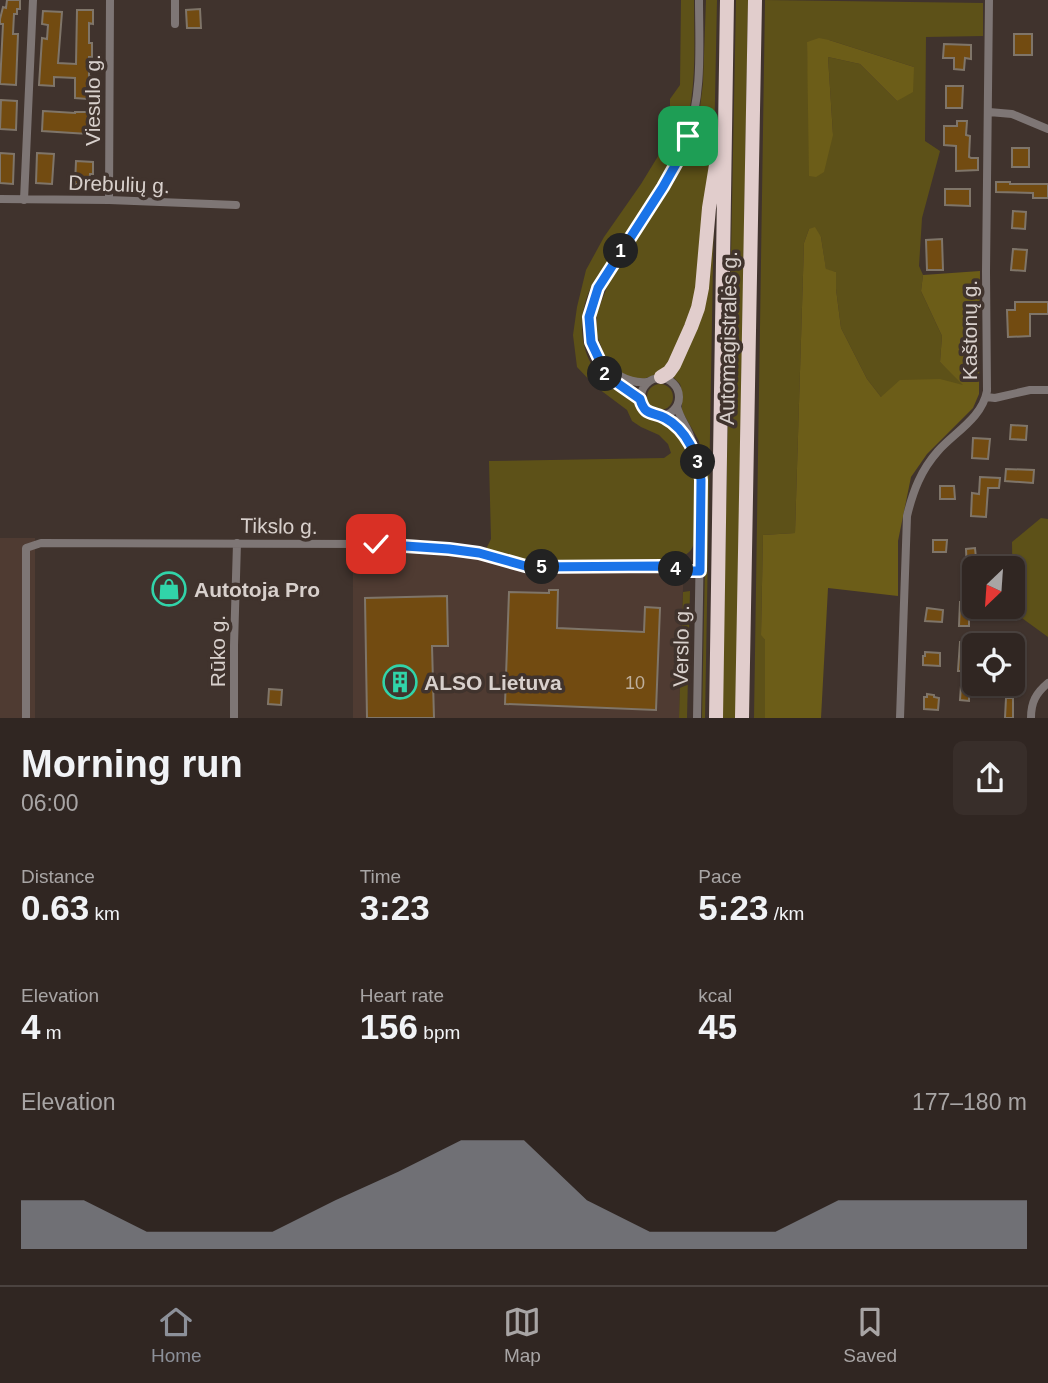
<!DOCTYPE html>
<meta charset="utf-8">
<style>
body{margin:0;font-family:Arial,sans-serif;background:#382e2a;color:#f1f3f6;height:100vh;display:flex;flex-direction:column;font-size:26px;white-space:nowrap}
*{box-sizing:border-box;margin:0}
p{font-size:23px;color:#a8a5a5}
.icon{flex:none;width:38px;height:38px;fill:none;stroke:currentColor;stroke-width:2;stroke-linecap:round;stroke-linejoin:round}
.map{position:relative;height:718px;overflow:hidden}
.side{display:flex;flex-direction:column;background:#302622;flex:1}
.side>*{flex:none}
.needle{width:46px;rotate:205deg}
.buttons{position:absolute;left:962px;top:556px;display:grid;gap:14px}
.buttons a{display:grid;place-items:center;width:63px;height:63px;border-radius:10px;background:#302622;box-shadow:0 2px 5px #0004,0 0 0 2px #4b4340;font-size:35px}
.pin{position:absolute;display:grid;place-items:center;width:60px;height:60px;color:#fff;margin:-30px;border-radius:14px;box-shadow:0 4px 10px #0006}
.km{position:absolute;width:35px;height:35px;margin:-18px;border-radius:50%;background:#222;color:#fff;font-size:19px;line-height:35px;text-align:center}
.round{display:grid;place-items:center;flex:none;width:74px;height:74px;border-radius:10px;background:#382e2a}
.head{display:flex;align-items:center;justify-content:space-between;height:119px;padding:0 21px}
h1{font-size:38px;font-weight:700;line-height:52px}
.metrics{display:grid;grid-template-columns:repeat(3,1fr);gap:10px;height:119px;padding:7px 21px}
.metrics div{display:grid;align-content:center}
.metrics b{font-size:35px;font-weight:700}
.metrics small{font-size:19px;font-weight:400}
.metrics p{font-size:19px}
.chart{height:196px;padding:14px 21px}
.chart p{display:flex;justify-content:space-between}
.chart svg{width:100%;height:126px;margin-top:7px;fill:#8c9099;opacity:.7}
.dock{display:flex;justify-content:space-around;align-items:center;height:98px;border-top:2px solid #4b4340;background:#302622;font-size:19px;color:#a8a5a5}
.dock a{display:grid;justify-items:center;gap:4px}
.dock .selected{color:#8c9099}
.map>svg:first-child{display:block}
</style>
<div class="map">
<svg width="1048" height="718" viewBox="0 0 1048 718">
<rect width="100%" height="100%" fill="#40332d"/>
<!-- built -->
<path fill="#4f3b32" d="M0 538H35V718H0Z
M353 540 416 542 486 549 525 562 675 558 684 556 679 718H353Z"/>
<!-- green -->
<path fill="#5d5118" fill-rule="evenodd" d="M681 0H694C694 34 696 68 691 101 680 169 630 227 593 283 575 317 578 361 610 386 617 392 627 394 633 400 639 405 640 412 647 417 656 423 667 423 674 432 698 461 696 490 695 525 695 531 696 540 693 546 689 557 676 558 666 559L525 562 486 549 491 539 489 461 664 458 671 453 668 444 659 435 641 427 632 421 627 410 595 386 577 367 573 335 577 307 586 270 604 237 641 184 663 148 670 125V99L680 85Z
M706 0H717L714 148 697 295 671 363 655 375 643 379 628 377 618 371 604 354 596 333 597 313 609 282 625 255 674 182 693 144 698 124 703 83Z
M736 0H748L736 718H722Z
M765 0 983 3V36L926 37 925 141 940 151 922 218 919 266 923 275 921 291 942 336 940 362 965 385 881 397 867 379 841 328 836 289V272L826 270 821 237 809 229 804 243 795 533 763 535 761 634 765 640V718H754ZM829 40 914 67 897 101 860 64 828 57 833 135 808 71 807 42Z
M714 207 705 718H702L706 514 705 471 699 441 682 411V391L680 384 672 376 688 345Z
M647 397a13 13 0 1 1 26 0a13 13 0 1 1-26 0Z
M1041 518 1048 519V637L1011 610V607H1013L1012 542Z
M690 591 687 718H679L683 592Z"/>
<!-- forest -->
<path fill="#6c5d18" d="M819 38 829 40 914 67 913 92 897 101 860 64 828 57 833 135 824 172 816 177 809 176 807 42Z
M815 227 821 237 826 269 836 272V289L841 328 867 379 881 397 900 380 940 379 963 385 940 362 942 336 921 291 923 275 980 271 979 394 973 408 927 454 911 477 898 541V596L828 588 821 718H765V640L761 635 763 535 795 533 804 243 809 229Z"/>
<!-- building -->
<path fill="#724b11" stroke="#7f7569" stroke-width="2" d="M7 0H20V9H17V14H14L13 34H18L16 85 0 84 3 24H0V19L3 7 6 8Z
M200 9 201 28H187L186 10Z
M77 10H93V24L89 23V43H92V57H89V76L92 77V90H89L88 99 75 98V78L54 77V86L39 85 42 38 47 39 48 25 42 24 43 11 62 12 58 63 76 64Z
M1014 34H1032V55H1014Z
M944 44 971 45V59L965 58 964 70 954 69V58H943Z
M946 86H963L962 108H946Z
M1 100 17 101 16 130 0 129Z
M43 111 75 113V112H92L91 126H88V134L42 131Z
M957 121H967L966 135 970 136 969 157 971 158H978V170L956 171V146L944 145V126H957Z
M1012 148H1029V167H1012Z
M0 153 14 154 13 184 0 183Z
M37 153 54 154 52 184 36 183Z
M76 161 93 162V174H90L89 184H75Z
M996 182H1010V184H1048V198H1033V193L996 192Z
M945 189H970V206L945 205Z
M1013 211 1026 212 1025 229 1012 228Z
M942 239 943 270H927L926 240Z
M1013 249 1027 250 1025 271 1011 270Z
M1015 302H1048V314H1030V336L1008 337 1007 310H1015Z
M1011 425 1027 426 1026 440 1010 439Z
M973 438 990 439 988 459 972 458Z
M1006 469 1034 470 1033 483 1005 481Z
M980 477 1000 478 999 488H988L986 517 971 516 972 493 979 494Z
M940 486H954L955 499H940Z
M933 540H947L946 552H933Z
M975 548 977 569H975V571L967 572 966 549Z
M549 590H558L557 628 644 632 645 607 660 608 656 710 505 704 509 592 549 593Z
M447 596 448 646H432L434 718H367L365 598Z
M960 602H973V611H969V626H959Z
M927 608 943 610 942 622 925 621Z
M960 642 968 643V649L969 652H971V675H975V685H969V701L960 700 962 671H958Z
M925 652 940 653V666L923 665V656H925Z
M269 689 282 690 281 705 268 704Z
M927 694 934 695V697L939 698 938 710 924 709V697H927Z
M1006 698H1013V718H1005Z"/>
<g fill="none" stroke-linecap="round" stroke-linejoin="round">
<!-- street -->
<path stroke="#7e7675" stroke-width="8" d="M175 24V0
M989 112 1012 114 1048 129
M0 199 109 200 236 205
M24 200 33 0
M109 200 110 0
M599 360C592 347 588 334 589 319 591 293 609 270 624 248 647 213 673 178 687 138 703 94 699 45 699 0
M641 397a19 19 0 1 1 38 0a19 19 0 1 1-38 0Z
M986 397 995 398 1030 390H1048
M640 399 607 376 599 360C614 373 627 384 647 382
M677 406C679 416 685 424 689 433 695 448 699 464 701 480L697 718
M662 416 677 428 691 445
M26 718V548L41 543 376 544 449 549 479 553 529 567 662 566 681 571H700
M234 718V645L237 543
M900 718 907 516C913 491 921 470 938 451 955 432 982 418 987 391L986 272 989 0
M1031 718C1031 702 1036 693 1048 683"/>
<!-- highway -->
<path stroke="#e1cdcc" stroke-width="14" d="M661 377 669 372 674 365 691 327 698 308 702 288 709 208 717 159
M716 718 727 0
M742 718 755 0"/>
</g>
<g fill="none" stroke-linecap="round" stroke-linejoin="round">
<defs>
<path id="route" d="M376 544 449 549 479 553 529 567 662 566 681 571H700L701 480C699 457 686 429 665 418 653 411 645 417 640 399L607 376 591 342 589 317 598 288 663 187 681 155 688 136"/>
</defs>
<!-- route casing -->
<use href="#route" stroke="#fff" stroke-width="14"/>
<!-- route -->
<use href="#route" stroke="#1a73e8" stroke-width="9"/>
</g>
<!-- icons -->
<defs>
<symbol id="shop-ring" viewBox="-11 -11 22 22"><circle r="9.5" fill="#40332d" stroke="#31d4a9" stroke-width="1.5"/><path d="M-5-2.5h2.3a2.7 3.5 0 0 1 5.4 0H5L5.5 6h-11ZM-1.5-2.5h3a1.5 2.3 0 0 0-3 0Z" fill="#31d4a9"/></symbol>
<symbol id="building-ring" viewBox="-11 -11 22 22"><circle r="9.5" fill="#40332d" stroke="#31d4a9" stroke-width="1.5"/><path d="M-4-6H4V6H1V3H-1V6H-4ZM-2.5-4.3h1.7v1.8h-1.7ZM.8-4.3h1.7v1.8H.8ZM-2.5-1h1.7V.8h-1.7ZM.8-1h1.7V.8H.8Z" fill="#31d4a9"/></symbol>
</defs>
<g fill-rule="evenodd">
<use href="#shop-ring" x="150" y="570" width="38" height="38"/>
<use href="#building-ring" x="381" y="663" width="38" height="38"/>
</g>
<g text-anchor="middle" dominant-baseline="central" stroke-width="7" stroke-linejoin="round" paint-order="stroke">
<!-- number labels -->
<g font-size="18" fill="#beaf9d">
<text x="635" y="683">10</text>
</g>
<!-- street labels -->
<g font-size="21" fill="#d8d0cc" stroke="#40332d">
<text transform="translate(92 100) rotate(-90)">Viesulo g.</text>
<text transform="translate(119 184) rotate(2)">Drebulių g.</text>
<text transform="translate(969 330) rotate(-90)">Kaštonų g.</text>
<text transform="translate(728 338) rotate(-89)">Automagistralės g.</text>
<text transform="translate(279 526) rotate(1)">Tikslo g.</text>
<text transform="translate(681 646) rotate(-89)">Verslo g.</text>
<text transform="translate(217 651) rotate(-90)">Rūko g.</text>
</g>
<!-- poi labels -->
<g font-size="21" font-weight="bold" fill="#d8d0cc" stroke="#40332d" text-anchor="start">
<text x="194" y="589">Autotoja Pro</text>
<text x="424" y="682">ALSO Lietuva</text>
</g>
</g>
</svg>
<div class="buttons">
<a><svg class="needle" viewBox="-14 -14 28 28"><path d="M0-13l5 13h-10z" fill="#e53935"/><path d="M0 13l5-13h-10z" fill="#a8a5a5"/></svg></a>
<a><svg class="icon" aria-label="locate" viewBox="0 0 24 24"><circle cx="12" cy="12" r="6"/><path d="M12 2v4M12 18v4M2 12h4M18 12h4"/></svg></a>
</div>
<div class="pin" style="left:688px;top:136px;background:#1e9e55"><svg class="icon" aria-label="arrive" viewBox="0 0 24 24"><path d="M6 21V4h12l-3 4 3 4H6"/></svg></div>
<div class="pin" style="left:376px;top:544px;background:#d93025"><svg class="icon" aria-label="check" viewBox="0 0 24 24"><path d="M5 12l5 5 9-10"/></svg></div>
<b class="km" style="left:621px;top:251px">1</b>
<b class="km" style="left:605px;top:374px">2</b>
<b class="km" style="left:698px;top:462px">3</b>
<b class="km" style="left:676px;top:569px">4</b>
<b class="km" style="left:542px;top:567px">5</b>
</div>
<section class="side">
<div class="head"><div><h1>Morning run</h1><p>06:00</p></div><a class="round"><svg class="icon" aria-label="share" viewBox="0 0 24 24"><path d="M12 15V3M7 8l5-5 5 5M5 13v7h14v-7"/></svg></a></div>
<div class="metrics">
<div><p>Distance</p><b>0.63<small> km</small></b></div>
<div><p>Time</p><b>3:23</b></div>
<div><p>Pace</p><b>5:23<small> /km</small></b></div>
</div>
<div class="metrics">
<div><p>Elevation</p><b>4<small> m</small></b></div>
<div><p>Heart rate</p><b>156<small> bpm</small></b></div>
<div><p>kcal</p><b>45</b></div>
</div>
<div class="chart"><p><span>Elevation</span>177–180 m</p>
<svg viewBox="0 0 160 44" preserveAspectRatio="none"><path d="M0 44V27L10 27L20 38L30 38L40 38L50 27L60 17L70 6L80 6L90 27L100 38L110 38L120 38L130 27L140 27L150 27L160 27V44z"/></svg>
</div>
</section>
<nav class="dock">
<a class="selected"><svg class="icon" aria-label="home" viewBox="0 0 24 24"><path d="M3 11l9-7 9 7M6 9v11h12V9"/></svg>Home</a>
<a><svg class="icon" aria-label="map" viewBox="0 0 24 24"><path d="M3 6l6-2 6 2 6-2v14l-6 2-6-2-6 2zM9 4v14M15 6v14"/></svg>Map</a>
<a><svg class="icon" aria-label="saved" viewBox="0 0 24 24"><path d="M7 4h10v16l-5-4-5 4z"/></svg>Saved</a>
</nav>
